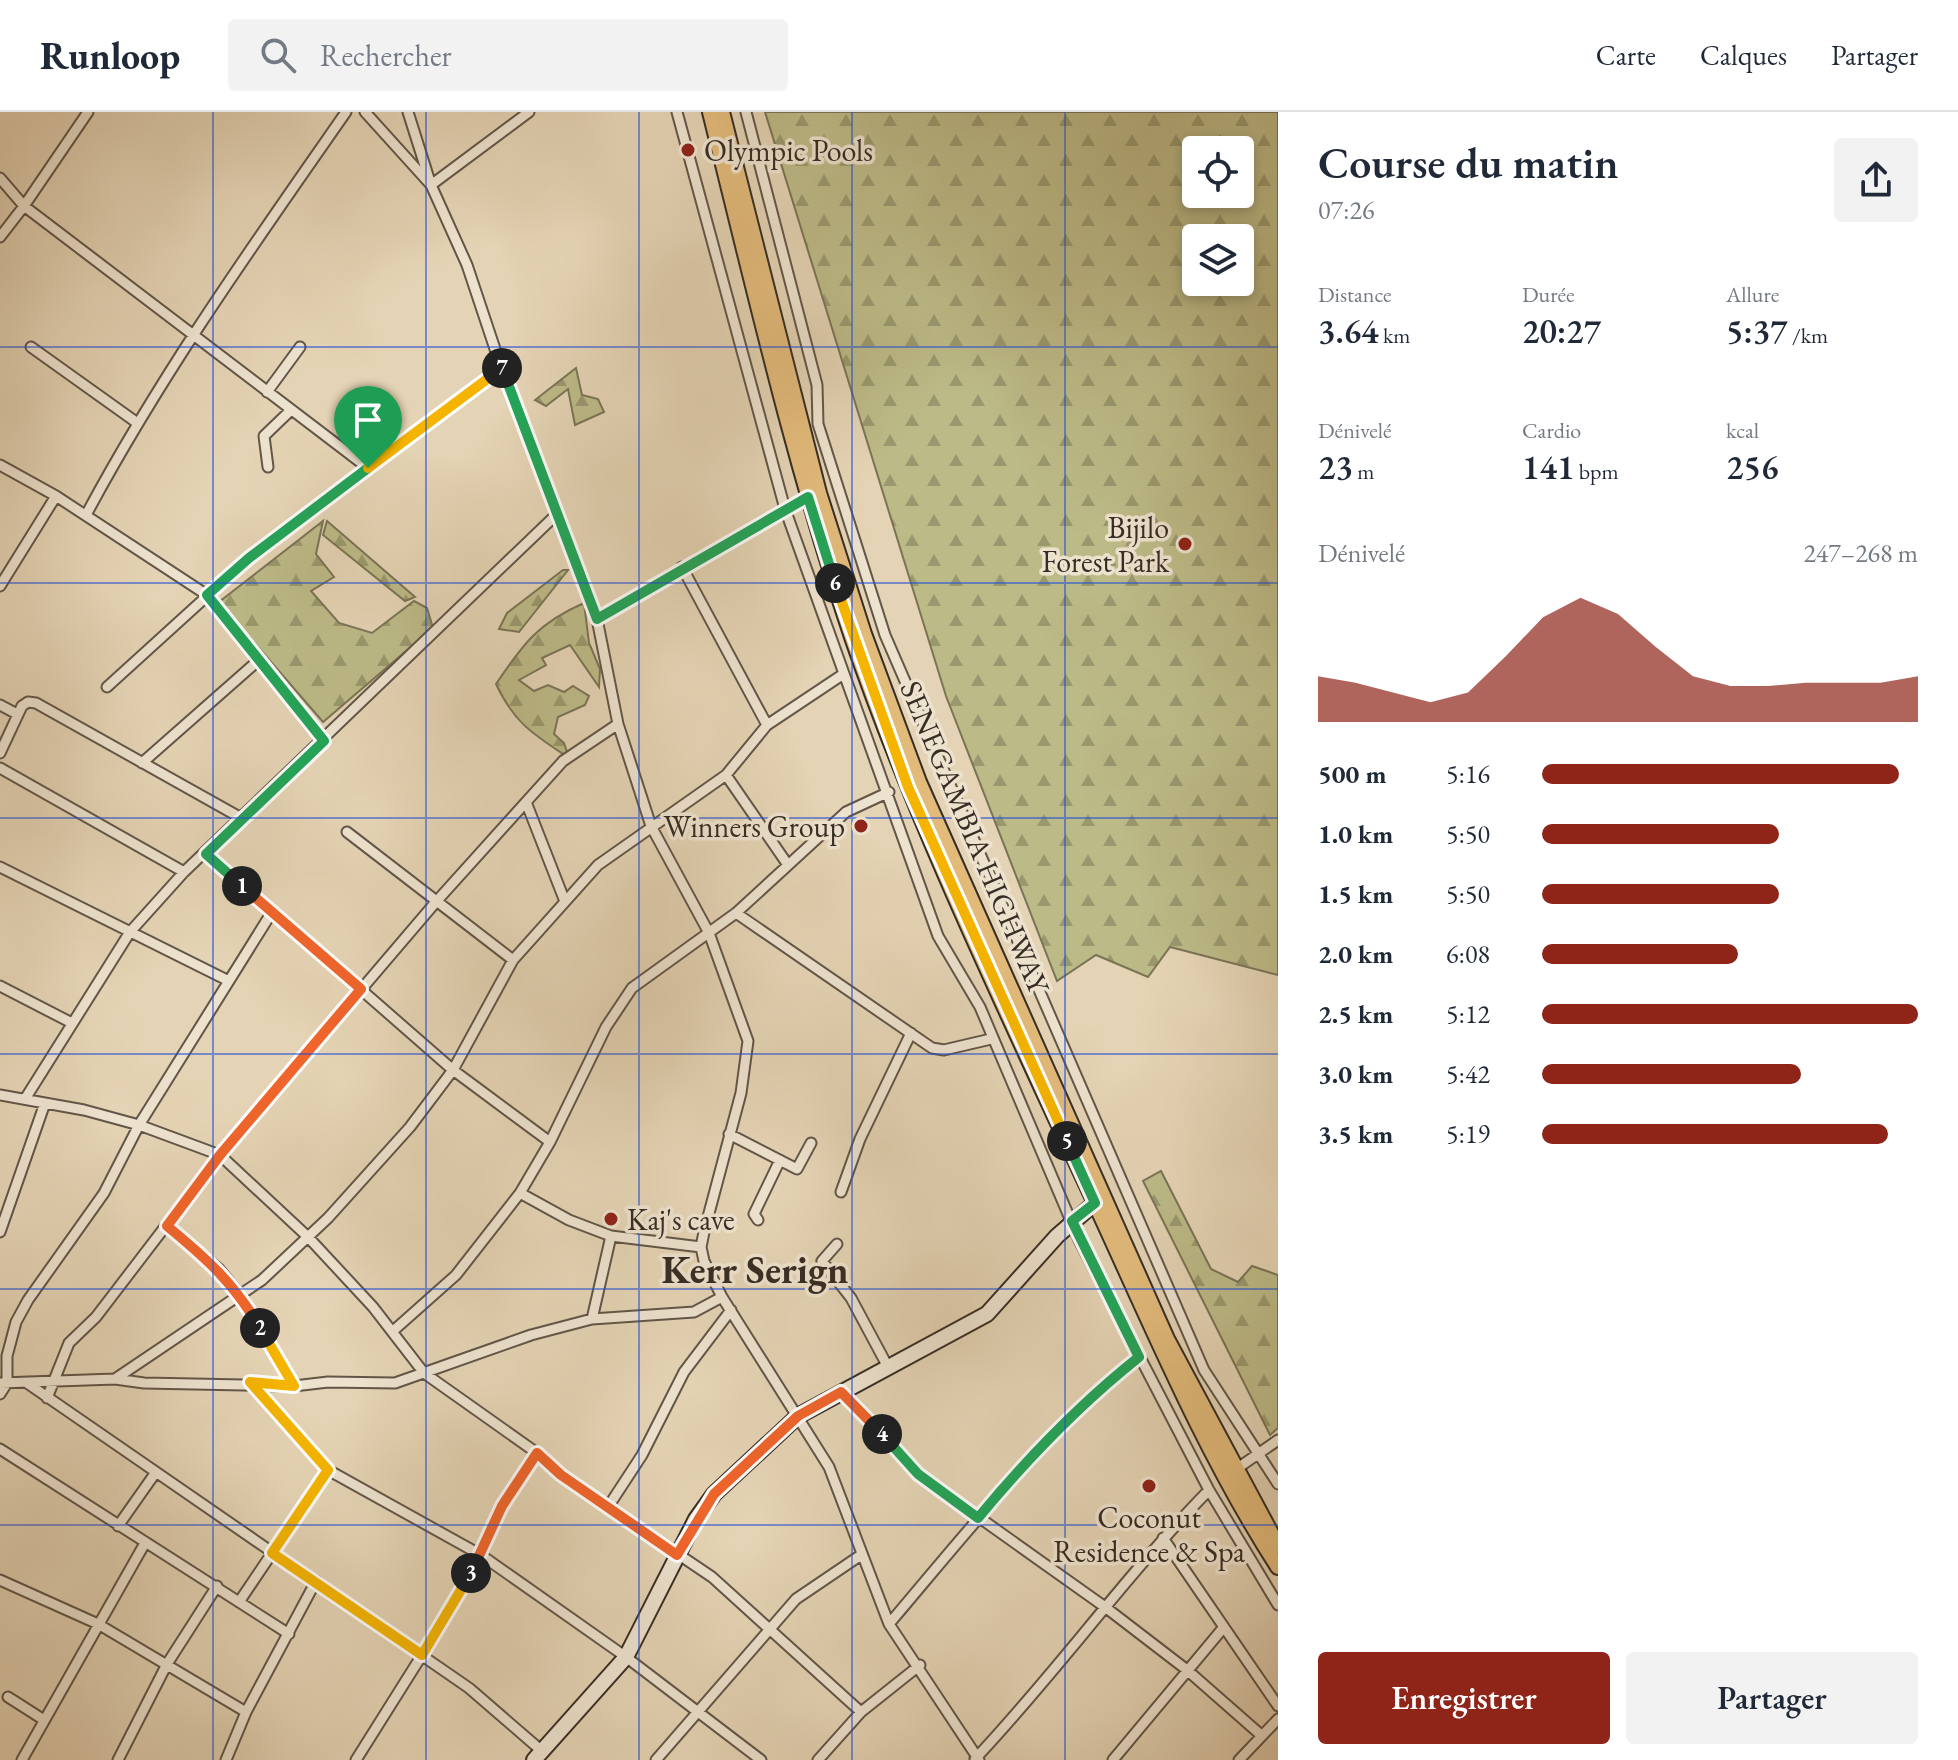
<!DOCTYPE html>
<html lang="fr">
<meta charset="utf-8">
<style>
body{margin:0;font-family:"EB Garamond",serif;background:#f2f2f3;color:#1f2937;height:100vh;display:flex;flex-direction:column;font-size:30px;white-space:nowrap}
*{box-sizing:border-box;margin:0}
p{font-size:26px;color:#747a83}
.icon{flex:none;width:44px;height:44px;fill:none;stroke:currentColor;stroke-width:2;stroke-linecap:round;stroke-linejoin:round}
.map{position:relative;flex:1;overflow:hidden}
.panel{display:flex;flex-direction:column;background:#fff;width:680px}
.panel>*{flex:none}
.fabs{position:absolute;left:1182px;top:24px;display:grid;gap:16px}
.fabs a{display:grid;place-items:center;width:72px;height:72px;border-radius:8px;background:#fff;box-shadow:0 4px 12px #0003;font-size:40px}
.pin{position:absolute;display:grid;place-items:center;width:68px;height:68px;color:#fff;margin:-82px -34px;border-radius:50% 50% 50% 0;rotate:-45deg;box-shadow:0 0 8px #0007}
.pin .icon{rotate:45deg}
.km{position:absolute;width:40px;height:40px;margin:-20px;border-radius:50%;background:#222;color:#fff;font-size:22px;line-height:40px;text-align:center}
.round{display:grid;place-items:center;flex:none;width:84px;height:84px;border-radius:8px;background:#f2f2f3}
.summary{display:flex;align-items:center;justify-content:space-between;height:136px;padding:0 40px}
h1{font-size:44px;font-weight:600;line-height:60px}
.figures{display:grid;grid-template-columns:repeat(3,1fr);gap:12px;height:136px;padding:8px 40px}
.figures div{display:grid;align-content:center}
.figures b{font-size:34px;font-weight:600}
.figures small{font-size:22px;font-weight:400}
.figures p{font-size:22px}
.chart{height:224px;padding:16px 40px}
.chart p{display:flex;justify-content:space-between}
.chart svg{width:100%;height:144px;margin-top:8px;fill:#8f2418;opacity:.7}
.action{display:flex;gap:16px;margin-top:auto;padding:16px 40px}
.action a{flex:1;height:92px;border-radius:8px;background:#8f2418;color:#fff;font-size:32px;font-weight:600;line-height:92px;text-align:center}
.action a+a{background:#f2f2f3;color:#1f2937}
ul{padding:0 40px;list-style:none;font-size:26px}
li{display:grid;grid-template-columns:128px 96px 1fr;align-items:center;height:60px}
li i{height:20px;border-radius:10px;background:#8f2418}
header{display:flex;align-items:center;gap:48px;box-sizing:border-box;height:112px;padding:0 40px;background:#fff;border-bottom:2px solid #e0e1e3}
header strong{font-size:38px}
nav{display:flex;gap:44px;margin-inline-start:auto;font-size:28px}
.search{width:560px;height:72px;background:#f2f2f3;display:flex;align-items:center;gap:20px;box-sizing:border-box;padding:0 28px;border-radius:8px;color:#747a83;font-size:30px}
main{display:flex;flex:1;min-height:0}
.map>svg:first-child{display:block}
</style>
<header>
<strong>Runloop</strong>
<div class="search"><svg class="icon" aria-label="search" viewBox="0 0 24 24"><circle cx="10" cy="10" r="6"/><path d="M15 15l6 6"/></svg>Rechercher</div>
<nav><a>Carte</a><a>Calques</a><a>Partager</a></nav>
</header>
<main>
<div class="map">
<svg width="1278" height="1648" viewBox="0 0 1278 1648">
<defs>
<pattern id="forest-firs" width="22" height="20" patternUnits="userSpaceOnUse" patternTransform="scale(2)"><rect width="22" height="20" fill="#bcba87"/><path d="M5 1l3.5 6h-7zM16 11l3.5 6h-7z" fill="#9a986e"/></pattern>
</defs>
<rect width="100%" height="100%" fill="#e4d3b4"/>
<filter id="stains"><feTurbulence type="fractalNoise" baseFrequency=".0025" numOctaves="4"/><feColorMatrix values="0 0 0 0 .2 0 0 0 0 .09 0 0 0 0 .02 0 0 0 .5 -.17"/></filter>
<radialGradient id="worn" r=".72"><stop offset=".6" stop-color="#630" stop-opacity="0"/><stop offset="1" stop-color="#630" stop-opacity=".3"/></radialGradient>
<!-- forest -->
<path fill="url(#forest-firs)" stroke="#7a7456" stroke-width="2" fill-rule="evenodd" d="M765 0H1278V863L1170 835 1148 865 1096 843 1057 869 946 584ZM1196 38H1240V82H1196ZM1196 126H1240V170H1196Z
M576 256 582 283 598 287 604 300 575 313 568 277 546 294 535 288Z
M323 409 316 442 334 465 311 479 339 511 372 521 414 489 427 496 433 516 323 610 219 490Z
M327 409 415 485 405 489 323 423Z
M563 458H568L519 520 499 517 507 501Z
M584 491 589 531 600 557 599 575 570 533 542 546 546 553 519 568 534 579 548 573 564 580 573 574 589 584 585 593 558 605 554 622 564 631 569 646C533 622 515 612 496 572 523 532 538 511 584 491Z
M1161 1059 1211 1157 1238 1170 1252 1154 1278 1163V1316L1270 1323 1143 1069Z"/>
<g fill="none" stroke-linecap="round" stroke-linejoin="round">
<defs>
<path id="street" d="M365 0 431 73 529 0
M408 0 431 73 467 153 501 255 597 507 618 612 651 714 709 821 748 929 741 981 704 1120 701 1135 704 1149 722 1185 829 1355 889 1512 979 1648
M677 0 785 397 938 824 980 895 1079 1128 1209 1378 1278 1493
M746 0 817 273 818 312 885 523 1204 1258 1278 1372
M0 66 24 94 88 0
M0 125 24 94 368 356
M31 235 136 310
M267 280 300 235
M0 353 56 384 0 474
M268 355 264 324 291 298
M56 384 207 483 324 629
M86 403C162 261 254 132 346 0
M682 455 767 613
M597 507 808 385
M107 575 249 446 501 255
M0 593 17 602
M0 641 22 594 28 590 36 591 243 707
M142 651 260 547
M0 656 184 760
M726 663 788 753
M526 690 564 787
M347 720 513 848
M206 742 453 958 550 1030
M0 755 229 869
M736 801 932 936 944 938 991 927
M0 874 70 910
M0 983 84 998 139 1013 220 1043 308 1125 373 1195 424 1261 537 1341 561 1363 712 1465 861 1600
M25 987 130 820 184 760 557 402
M729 1022 797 1057 811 1031
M841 1080 860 1027 911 921
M520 1081 569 1108 611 1124 701 1135
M758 1108 754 1102 780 1048
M167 1114 219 1157 241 1184 294 1274
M0 1120 45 991
M837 1132 822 1149 851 1186 888 1255
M592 1207 611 1124
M393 1219 456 1163 520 1081 550 1030 606 915 632 876 736 801 846 700 889 680
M115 1267 262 1168 328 1106 410 1015 453 958 513 848 598 753 726 663 767 613 842 563
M250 1270 328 1358 481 1443 626 1545 761 1648
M0 1271 115 1267 144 1271 294 1274 328 1270 395 1271 531 1223 592 1207 694 1200 722 1185
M27 1271 469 1576 543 1640
M841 1280 918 1362 1105 1495 1187 1558 1261 1623
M0 1282 7 1271V1244L16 1210 28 1188 104 1081 139 1013 272 800
M47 1286 69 1231 96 1205 220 1043 435 791 563 649 618 612
M0 1337 289 1522
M1235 1358 1278 1328
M608 1395 642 1343 684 1260 731 1198
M118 1414 156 1360
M1163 1426 1278 1594
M0 1468 98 1512 246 1600
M239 1490 328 1358
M889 1512C968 1419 1044 1322 1139 1245
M8 1585 44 1608
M975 1647C1057 1560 1126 1463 1209 1378
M22 1648 145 1431
M118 1648 167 1552 217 1474
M226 1648 246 1600 316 1469
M356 1648 422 1543 481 1443 502 1394 537 1341
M656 1648 796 1487 861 1443
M818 1648 861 1600 920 1553
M1113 1648 1224 1515
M1239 1648 1278 1607"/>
<path id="secondary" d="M534 1648 626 1545 696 1407 714 1382 798 1304 987 1202 1057 1124 1095 1091"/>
<path id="primary" d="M710 0C754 176 794 353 852 525 915 708 1000 885 1081 1061 1144 1194 1198 1331 1278 1455
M722 0 819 381 864 522 919 670 1167 1227 1278 1434"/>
</defs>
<!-- street casing -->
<use href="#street" stroke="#625648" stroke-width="13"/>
<!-- secondary casing -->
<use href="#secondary" stroke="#372d24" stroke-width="18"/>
<!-- primary casing -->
<use href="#primary" stroke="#372d24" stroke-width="18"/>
<!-- street -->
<use href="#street" stroke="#ede2ce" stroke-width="9"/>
<!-- secondary -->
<use href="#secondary" stroke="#ede2ce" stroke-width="14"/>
<!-- primary -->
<use href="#primary" stroke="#e2ba7a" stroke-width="14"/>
</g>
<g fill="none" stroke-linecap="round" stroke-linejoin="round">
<defs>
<path id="split-1" d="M242 774 206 742 324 629 207 483 249 446 368 356"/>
<path id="split-2" d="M242 774 361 877 220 1043 167 1114C207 1147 234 1171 260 1216"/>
<path id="split-3" d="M260 1216 294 1274 250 1270 328 1358 272 1441 422 1543 471 1461"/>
<path id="split-4" d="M471 1461 502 1394 537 1341 561 1363 677 1443 714 1382 798 1304 841 1280 882 1322"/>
<path id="split-5" d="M882 1322 918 1362 978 1406C1026 1348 1080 1292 1139 1245L1072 1109 1095 1091 1067 1029"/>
<path id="split-6" d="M835 471 908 675 1067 1029"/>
<path id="split-7" d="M502 256 597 507 808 385 835 471"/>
<path id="split-8" d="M368 356 502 256"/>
</defs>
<!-- split-1 casing -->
<use href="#split-1" stroke="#fff" stroke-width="16"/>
<!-- split-2 casing -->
<use href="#split-2" stroke="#fff" stroke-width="16"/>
<!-- split-3 casing -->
<use href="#split-3" stroke="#fff" stroke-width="16"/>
<!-- split-4 casing -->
<use href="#split-4" stroke="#fff" stroke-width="16"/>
<!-- split-5 casing -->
<use href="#split-5" stroke="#fff" stroke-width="16"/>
<!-- split-6 casing -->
<use href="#split-6" stroke="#fff" stroke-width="16"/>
<!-- split-7 casing -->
<use href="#split-7" stroke="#fff" stroke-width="16"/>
<!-- split-8 casing -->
<use href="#split-8" stroke="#fff" stroke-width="16"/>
<!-- split-1 -->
<use href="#split-1" stroke="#22a559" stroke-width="10"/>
<!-- split-2 -->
<use href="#split-2" stroke="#f0652b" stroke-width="10"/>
<!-- split-3 -->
<use href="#split-3" stroke="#f5b400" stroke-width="10"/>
<!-- split-4 -->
<use href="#split-4" stroke="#f0652b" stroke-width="10"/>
<!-- split-5 -->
<use href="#split-5" stroke="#22a559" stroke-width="10"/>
<!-- split-6 -->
<use href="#split-6" stroke="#f5b400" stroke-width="10"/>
<!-- split-7 -->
<use href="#split-7" stroke="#22a559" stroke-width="10"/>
<!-- split-8 -->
<use href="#split-8" stroke="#f5b400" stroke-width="10"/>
</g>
<!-- grid -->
<path fill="none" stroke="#1d4ed8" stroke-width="2" stroke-opacity="0.55" d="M213 0V1648M426 0V1648M639 0V1648M852 0V1648M1065 0V1648M0 235H1278M0 471H1278M0 706H1278M0 942H1278M0 1177H1278M0 1413H1278"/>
<!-- markers -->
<g fill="#8f2418" stroke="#ede2ce" stroke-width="3">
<circle cx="688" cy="38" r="8"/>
<circle cx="1185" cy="432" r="8"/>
<circle cx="861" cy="714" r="8"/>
<circle cx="611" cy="1107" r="8"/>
<circle cx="1149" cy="1374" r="8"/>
</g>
<g text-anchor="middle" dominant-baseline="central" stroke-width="7" stroke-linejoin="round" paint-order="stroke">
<!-- poi labels -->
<g font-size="30" fill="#372d24" stroke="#ede2ce" text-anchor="start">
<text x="704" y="38">Olympic Pools</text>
<text x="1169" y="415" text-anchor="end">Bijilo<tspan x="1169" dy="34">Forest Park</tspan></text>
<text x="845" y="714" text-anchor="end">Winners Group</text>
<text x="627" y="1107">Kaj's cave</text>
<text x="1149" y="1405" text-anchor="middle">Coconut<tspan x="1149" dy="34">Residence &amp; Spa</tspan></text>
</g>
<!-- street labels -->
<g font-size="30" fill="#372d24" stroke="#ede2ce">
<text transform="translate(975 725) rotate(67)">SENEGAMBIA HIGHWAY</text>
</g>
<!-- district labels -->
<g font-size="38" font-weight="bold" fill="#372d24" stroke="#ede2ce">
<text x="755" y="1157">Kerr Serign</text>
</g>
</g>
<rect width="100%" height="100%" filter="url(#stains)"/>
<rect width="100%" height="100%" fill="url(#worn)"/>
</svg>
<div class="fabs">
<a><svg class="icon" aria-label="locate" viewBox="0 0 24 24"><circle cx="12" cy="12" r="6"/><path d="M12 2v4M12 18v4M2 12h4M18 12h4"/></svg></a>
<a><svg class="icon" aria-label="layers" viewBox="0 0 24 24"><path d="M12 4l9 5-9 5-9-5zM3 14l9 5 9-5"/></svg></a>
</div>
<div class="pin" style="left:368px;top:356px;background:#1e9e55"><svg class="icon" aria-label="arrive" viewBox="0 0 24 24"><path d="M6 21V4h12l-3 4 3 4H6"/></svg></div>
<b class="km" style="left:242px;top:774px">1</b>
<b class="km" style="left:260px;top:1216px">2</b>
<b class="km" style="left:471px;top:1461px">3</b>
<b class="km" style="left:882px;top:1322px">4</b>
<b class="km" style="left:1067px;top:1029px">5</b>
<b class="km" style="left:835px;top:471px">6</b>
<b class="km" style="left:502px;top:256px">7</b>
</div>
<section class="panel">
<div class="summary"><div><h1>Course du matin</h1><p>07:26</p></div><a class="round"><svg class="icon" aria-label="share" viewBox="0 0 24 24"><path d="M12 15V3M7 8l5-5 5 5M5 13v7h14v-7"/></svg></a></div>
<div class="figures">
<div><p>Distance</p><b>3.64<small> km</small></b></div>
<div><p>Durée</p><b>20:27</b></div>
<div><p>Allure</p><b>5:37<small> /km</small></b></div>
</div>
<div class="figures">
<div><p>Dénivelé</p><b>23<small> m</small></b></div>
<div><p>Cardio</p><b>141<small> bpm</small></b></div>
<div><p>kcal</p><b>256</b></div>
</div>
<div class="chart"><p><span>Dénivelé</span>247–268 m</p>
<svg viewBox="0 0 160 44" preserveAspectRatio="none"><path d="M0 44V30L10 32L20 35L30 38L40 35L50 24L60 12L70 6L80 11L90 21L100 30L110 33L120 33L130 32L140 32L150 32L160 30V44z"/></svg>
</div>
<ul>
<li><b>500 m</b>5:16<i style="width:95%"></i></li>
<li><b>1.0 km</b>5:50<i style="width:63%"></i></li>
<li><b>1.5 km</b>5:50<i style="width:63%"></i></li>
<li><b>2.0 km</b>6:08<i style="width:52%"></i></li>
<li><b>2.5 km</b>5:12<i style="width:100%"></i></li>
<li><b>3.0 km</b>5:42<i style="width:69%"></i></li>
<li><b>3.5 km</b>5:19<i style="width:92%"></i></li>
</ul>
<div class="action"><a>Enregistrer</a><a>Partager</a></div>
</section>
</main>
